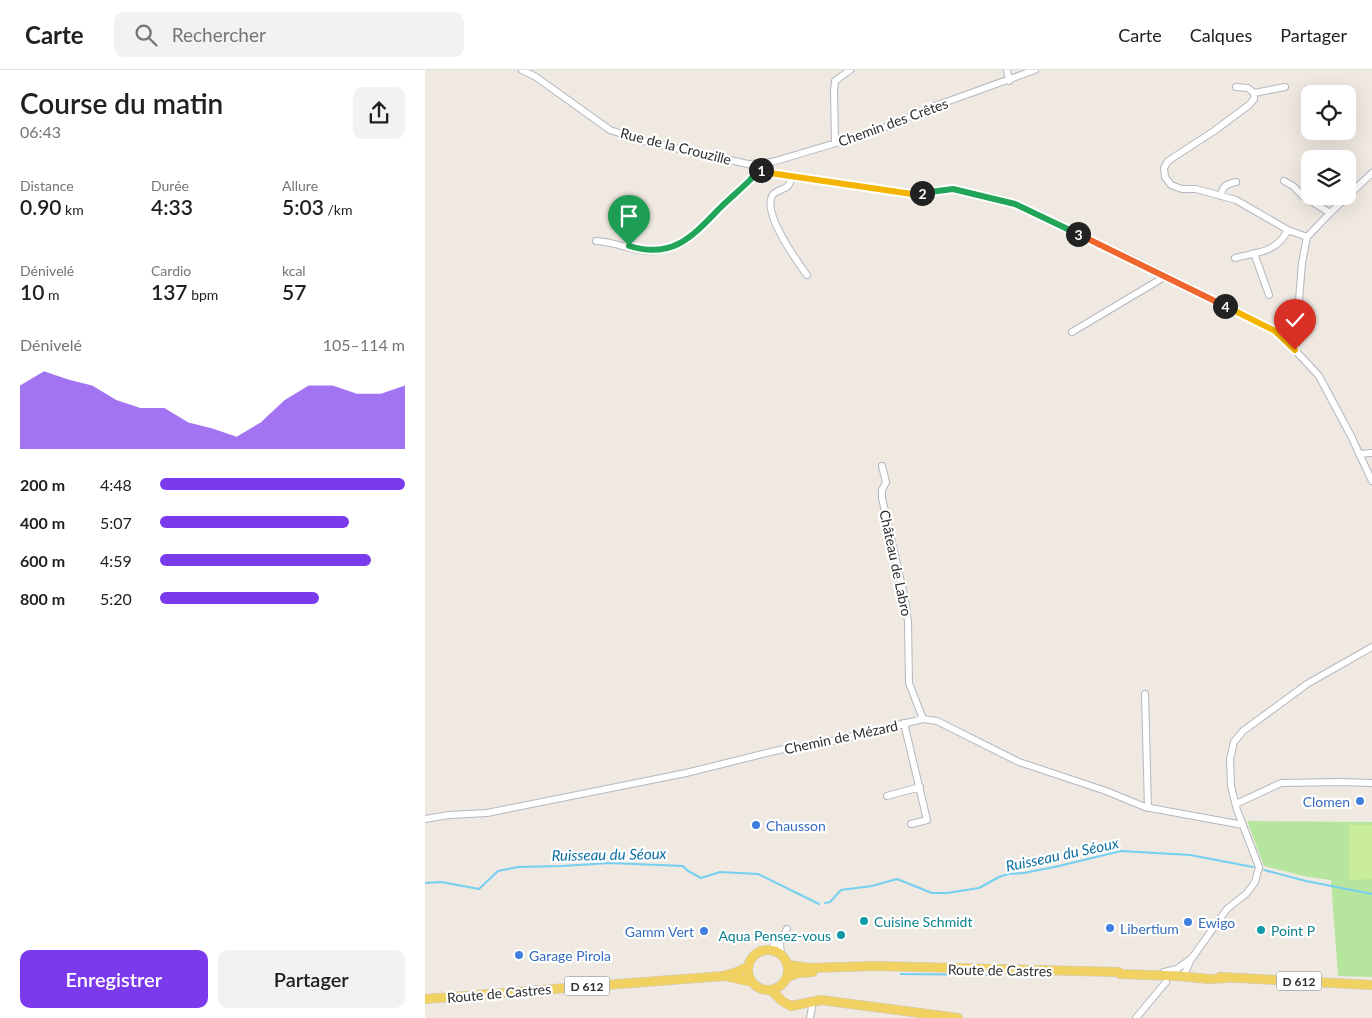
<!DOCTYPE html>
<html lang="fr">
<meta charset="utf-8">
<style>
body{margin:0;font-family:Lato,sans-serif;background:#f2f2f2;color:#202124;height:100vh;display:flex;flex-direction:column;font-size:19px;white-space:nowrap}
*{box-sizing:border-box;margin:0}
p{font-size:16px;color:#757577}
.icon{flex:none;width:28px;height:28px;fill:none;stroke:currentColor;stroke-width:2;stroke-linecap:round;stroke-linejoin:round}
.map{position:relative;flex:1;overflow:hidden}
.panel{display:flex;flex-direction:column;background:#fff;width:425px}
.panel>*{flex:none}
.tools{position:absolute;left:876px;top:15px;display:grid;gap:10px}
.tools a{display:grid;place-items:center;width:55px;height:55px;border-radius:10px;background:#fff;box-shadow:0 5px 20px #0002;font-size:25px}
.pin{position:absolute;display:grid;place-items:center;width:42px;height:42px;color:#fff;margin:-51px -21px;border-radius:50% 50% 50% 0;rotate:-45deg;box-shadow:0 0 5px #0007}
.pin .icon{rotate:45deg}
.km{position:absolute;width:25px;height:25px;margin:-12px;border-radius:50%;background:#222;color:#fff;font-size:14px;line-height:25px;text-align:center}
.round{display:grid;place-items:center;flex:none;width:52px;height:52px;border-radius:10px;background:#f2f2f2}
.summary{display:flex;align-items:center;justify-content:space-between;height:85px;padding:0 20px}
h1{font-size:28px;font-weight:600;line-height:38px}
.metrics{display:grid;grid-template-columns:repeat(3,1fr);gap:8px;height:85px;padding:5px 20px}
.metrics div{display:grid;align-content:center}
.metrics b{font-size:21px;font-weight:600}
.metrics small{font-size:14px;font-weight:400}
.metrics p{font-size:14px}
.chart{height:140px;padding:10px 20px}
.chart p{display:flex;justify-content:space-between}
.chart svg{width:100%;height:90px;margin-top:5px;fill:#7c3aed;opacity:.7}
.primary-button{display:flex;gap:10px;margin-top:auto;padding:10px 20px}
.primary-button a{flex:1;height:58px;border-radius:10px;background:#7c3aed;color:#fff;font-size:20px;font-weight:600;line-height:58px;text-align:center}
.primary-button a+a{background:#f2f2f2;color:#202124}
ul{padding:0 20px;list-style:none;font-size:16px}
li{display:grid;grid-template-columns:80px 60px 1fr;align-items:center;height:38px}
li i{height:12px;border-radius:6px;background:#7c3aed}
header{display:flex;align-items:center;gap:30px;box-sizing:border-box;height:70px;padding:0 25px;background:#fff;border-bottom:1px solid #e0e0e0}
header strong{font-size:24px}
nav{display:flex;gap:28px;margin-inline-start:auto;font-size:18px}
.search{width:350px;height:45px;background:#f2f2f2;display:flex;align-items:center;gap:12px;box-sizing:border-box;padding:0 18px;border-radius:10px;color:#757577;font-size:19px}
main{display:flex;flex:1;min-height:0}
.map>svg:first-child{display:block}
</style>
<header>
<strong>Carte</strong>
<div class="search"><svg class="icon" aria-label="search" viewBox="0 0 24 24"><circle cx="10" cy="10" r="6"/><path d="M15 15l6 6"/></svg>Rechercher</div>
<nav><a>Carte</a><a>Calques</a><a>Partager</a></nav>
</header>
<main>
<section class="panel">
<div class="summary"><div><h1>Course du matin</h1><p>06:43</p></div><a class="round"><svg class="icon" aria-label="share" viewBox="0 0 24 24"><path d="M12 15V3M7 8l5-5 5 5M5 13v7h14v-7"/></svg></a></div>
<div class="metrics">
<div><p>Distance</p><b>0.90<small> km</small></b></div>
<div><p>Durée</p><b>4:33</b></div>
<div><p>Allure</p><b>5:03<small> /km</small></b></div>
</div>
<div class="metrics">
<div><p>Dénivelé</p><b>10<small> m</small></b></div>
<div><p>Cardio</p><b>137<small> bpm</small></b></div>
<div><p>kcal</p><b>57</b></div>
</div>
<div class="chart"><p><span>Dénivelé</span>105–114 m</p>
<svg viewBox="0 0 160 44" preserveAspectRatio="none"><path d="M0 44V13L10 6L20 10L30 13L40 20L50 24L60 24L70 31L80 34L90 38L100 31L110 20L120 13L130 13L140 17L150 17L160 13V44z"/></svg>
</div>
<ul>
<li><b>200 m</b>4:48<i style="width:100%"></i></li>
<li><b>400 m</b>5:07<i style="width:77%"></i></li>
<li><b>600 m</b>4:59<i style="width:86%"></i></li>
<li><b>800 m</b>5:20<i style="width:65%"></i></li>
</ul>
<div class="primary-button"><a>Enregistrer</a><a>Partager</a></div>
</section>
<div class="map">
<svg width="947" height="948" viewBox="0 0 947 948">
<rect width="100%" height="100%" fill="#efe9e1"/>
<!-- green -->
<path fill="#b6e59e" d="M822 751 947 752V907L913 906 906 810 883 807 839 796Z"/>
<!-- pitch -->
<path fill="#c9ec9a" d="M924 755H947V809L924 810Z"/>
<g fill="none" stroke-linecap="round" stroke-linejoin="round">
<!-- stream -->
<path stroke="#75cff0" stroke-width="2" d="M839 800 881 811 947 824
M0 813 16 812 54 819 73 801 93 797 137 796 185 793 258 796 263 801 276 808 295 802 333 804 394 834
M400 833 405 832 416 820 447 816 472 809 507 823H522L554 818 574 807 583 804 599 803 634 796 696 781 765 785 828 797
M476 904 572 905"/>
<defs>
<path id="minor" d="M97 0 111 7 185 60 218 71 323 94 345 103 487 124 528 119 590 134 713 192 849 261 870 280 894 306 926 366 947 411
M582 0 584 11
M811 17 823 18 829 23V29L824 35 789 61 743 91 739 98 740 107 746 115 757 119H771L811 130 863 160 882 167
M829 23 860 17
M410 73 409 21 410 11 425 0
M325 94 347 92 451 61 510 36 610 0
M368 106C366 109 365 113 363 116 358 121 351 119 347 126 338 144 371 190 382 205
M859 111 868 116 878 126 905 143
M796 125C798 115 802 114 811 112
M171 171C192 172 212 183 231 181 240 180 249 177 257 173 272 164 284 149 296 137 309 124 324 114 334 99
M829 183 844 225
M810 188C833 182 851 183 863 160
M647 262 741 206
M870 280 877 193 882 167 905 143 947 103
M934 384 947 383
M457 396 461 412 457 420V428L480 530 483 552 484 613 498 649
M720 624 723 738
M479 653 502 750 486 754
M462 726 495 717
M811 734 856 713 915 712 947 713
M0 749 24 745 62 743 261 703 354 680 412 670 498 649 512 651 594 692 681 721 720 737 818 755
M346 880 354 867
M356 884 355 873 362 859
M739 902 752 899 767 888 802 839 822 823 830 812 834 797 812 740 806 716 805 689 809 672 818 661 882 614 947 577
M753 906 760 903 766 889
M385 948 388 931
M711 948 741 912"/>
<path id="major" d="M323 900a20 20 0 1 1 40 0a20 20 0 1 1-40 0Z
M363 895 385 898 450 896 694 902 695 904 753 906 784 909 801 908
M301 906 327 912
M362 907 374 903 388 902
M795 907 947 915
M346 920 357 931 366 936 396 930 533 948
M0 929 298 906 312 902 324 896"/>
</defs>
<!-- minor casing -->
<use href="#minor" stroke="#b4b7c1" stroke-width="8"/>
<!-- major casing -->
<use href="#major" stroke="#c9c9c9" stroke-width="10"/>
<!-- minor -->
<use href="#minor" stroke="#fff" stroke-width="6"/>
<!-- major -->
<use href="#major" stroke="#f2d163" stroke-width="9"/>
</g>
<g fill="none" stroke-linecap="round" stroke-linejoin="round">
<defs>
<path id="split-1" d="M204 176C247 189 266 168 294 139 304 129 315 120 325 110L334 99 336 100"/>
<path id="split-2" d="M336 100 345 103 487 124 497 123"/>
<path id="split-3" d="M497 123 528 119 590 134 653 164"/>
<path id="split-4" d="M653 164 800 236"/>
<path id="split-5" d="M800 236 850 261 870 280"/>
</defs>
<!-- split-1 casing -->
<use href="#split-1" stroke="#fff" stroke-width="10"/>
<!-- split-2 casing -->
<use href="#split-2" stroke="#fff" stroke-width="10"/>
<!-- split-3 casing -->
<use href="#split-3" stroke="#fff" stroke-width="10"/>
<!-- split-4 casing -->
<use href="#split-4" stroke="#fff" stroke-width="10"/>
<!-- split-5 casing -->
<use href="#split-5" stroke="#fff" stroke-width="10"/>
<!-- split-1 -->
<use href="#split-1" stroke="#22a559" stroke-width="6"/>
<!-- split-2 -->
<use href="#split-2" stroke="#f5b400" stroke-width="6"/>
<!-- split-3 -->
<use href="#split-3" stroke="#22a559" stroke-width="6"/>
<!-- split-4 -->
<use href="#split-4" stroke="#f0652b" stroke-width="6"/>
<!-- split-5 -->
<use href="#split-5" stroke="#f5b400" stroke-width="6"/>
</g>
<!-- markers -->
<g fill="#3f7fe0" stroke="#fff" stroke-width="2">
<circle cx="935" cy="731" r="5"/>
<circle cx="331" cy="755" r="5"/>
<circle cx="763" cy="852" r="5"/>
<circle cx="685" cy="858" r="5"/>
<circle cx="279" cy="861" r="5"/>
<circle cx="94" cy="885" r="5"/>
</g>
<g fill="#0f9aa8" stroke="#fff" stroke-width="2">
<circle cx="439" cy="851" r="5"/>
<circle cx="836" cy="860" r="5"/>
<circle cx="416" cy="865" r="5"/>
</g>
<g text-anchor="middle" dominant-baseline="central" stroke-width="4.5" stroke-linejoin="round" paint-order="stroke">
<!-- shield labels -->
<g fill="#fff" stroke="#6d6d6d" stroke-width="1">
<rect x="851.5" y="901.5" width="45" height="19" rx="4"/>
<rect x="139.5" y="906.5" width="45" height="19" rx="4"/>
</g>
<g font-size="12" font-weight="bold" fill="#2e2e2e">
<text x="874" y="911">D 612</text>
<text x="162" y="916">D 612</text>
</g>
<!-- street labels -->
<g font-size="14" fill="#2e2e2e" stroke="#fff">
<text transform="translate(468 52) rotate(-20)">Chemin des Crêtes</text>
<text transform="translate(251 76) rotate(14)">Rue de la Crouzille</text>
<text transform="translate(471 493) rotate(78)">Château de Labro</text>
<text transform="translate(416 667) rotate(-12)">Chemin de Mézard</text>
<text transform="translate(575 900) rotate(1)">Route de Castres</text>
<text transform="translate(74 923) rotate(-5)">Route de Castres</text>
</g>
<!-- shop labels -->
<g font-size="14" fill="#366cbe" stroke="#fff" text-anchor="start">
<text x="925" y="731" text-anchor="end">Clomen</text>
<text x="341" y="755">Chausson</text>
<text x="773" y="852">Ewigo</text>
<text x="695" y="858">Libertium</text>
<text x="269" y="861" text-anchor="end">Gamm Vert</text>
<text x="104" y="885">Garage Pirola</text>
</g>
<!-- culture labels -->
<g font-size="14" fill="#0d838f" stroke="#fff" text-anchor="start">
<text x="449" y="851">Cuisine Schmidt</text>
<text x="846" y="860">Point P</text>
<text x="406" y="865" text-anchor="end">Aqua Pensez-vous</text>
</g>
<!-- water labels -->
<g font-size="15" font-style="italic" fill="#0d6fa3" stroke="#fff">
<text transform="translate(184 784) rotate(-1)">Ruisseau du Séoux</text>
<text transform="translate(637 784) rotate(-12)">Ruisseau du Séoux</text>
</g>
</g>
</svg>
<div class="tools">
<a><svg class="icon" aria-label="locate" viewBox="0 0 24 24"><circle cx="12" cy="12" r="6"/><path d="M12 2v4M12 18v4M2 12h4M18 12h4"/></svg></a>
<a><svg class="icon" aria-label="layers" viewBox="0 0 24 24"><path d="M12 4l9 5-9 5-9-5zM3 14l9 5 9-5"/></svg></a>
</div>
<div class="pin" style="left:204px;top:176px;background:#1e9e55"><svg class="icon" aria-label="arrive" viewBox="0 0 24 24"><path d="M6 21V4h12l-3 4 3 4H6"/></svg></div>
<div class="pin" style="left:870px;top:280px;background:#d93025"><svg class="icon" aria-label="check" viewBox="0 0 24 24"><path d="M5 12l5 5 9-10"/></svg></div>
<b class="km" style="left:336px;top:100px">1</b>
<b class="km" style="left:497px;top:123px">2</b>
<b class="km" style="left:653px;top:164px">3</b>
<b class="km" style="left:800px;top:236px">4</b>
</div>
</main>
